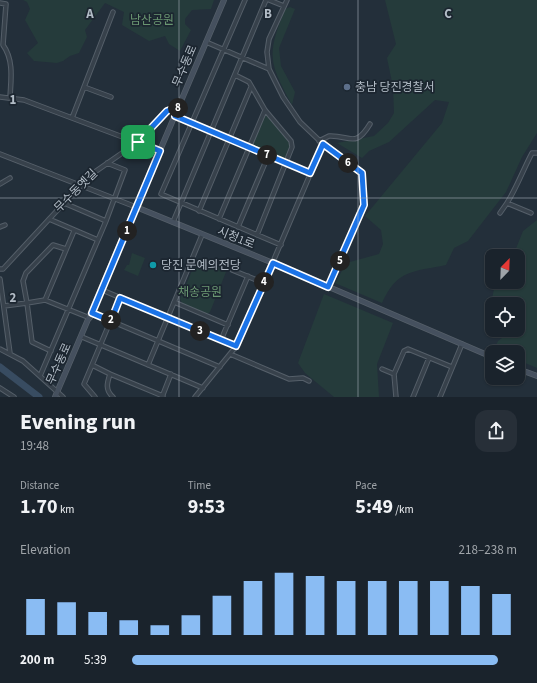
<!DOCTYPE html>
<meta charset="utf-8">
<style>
body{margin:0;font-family:"Source Sans 3","Noto Sans KR",sans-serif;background:#272f38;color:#f1f3f6;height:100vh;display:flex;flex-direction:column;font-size:15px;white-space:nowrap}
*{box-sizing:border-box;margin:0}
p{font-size:13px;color:#9fa4a9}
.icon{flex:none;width:22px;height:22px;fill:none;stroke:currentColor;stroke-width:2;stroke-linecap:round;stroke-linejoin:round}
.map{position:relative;height:397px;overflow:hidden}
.drawer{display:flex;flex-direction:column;background:#1a232c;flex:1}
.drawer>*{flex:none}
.needle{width:26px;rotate:23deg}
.buttons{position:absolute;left:485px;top:249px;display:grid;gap:8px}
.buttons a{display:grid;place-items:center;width:40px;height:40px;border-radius:8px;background:#1a232c;box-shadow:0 1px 3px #0004,0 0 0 1px #384048;font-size:20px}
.pin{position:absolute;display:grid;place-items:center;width:34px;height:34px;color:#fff;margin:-17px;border-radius:8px;box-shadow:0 2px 6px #0006}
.km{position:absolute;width:20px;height:20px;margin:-10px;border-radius:50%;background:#222;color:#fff;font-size:11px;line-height:20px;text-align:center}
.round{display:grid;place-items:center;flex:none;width:42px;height:42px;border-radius:12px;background:#272f38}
.overview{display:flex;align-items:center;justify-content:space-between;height:68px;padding:0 20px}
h1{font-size:22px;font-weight:700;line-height:30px}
.stats{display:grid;grid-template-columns:repeat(3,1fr);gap:6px;height:68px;padding:4px 20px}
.stats div{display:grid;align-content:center}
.stats b{font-size:20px;font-weight:700}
.stats small{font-size:11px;font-weight:400}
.stats p{font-size:11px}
.chart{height:112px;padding:8px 20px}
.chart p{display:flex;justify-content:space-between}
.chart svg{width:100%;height:72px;margin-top:4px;stroke:#8abcf3;stroke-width:6}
ul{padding:0 20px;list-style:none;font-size:13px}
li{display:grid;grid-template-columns:64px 48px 1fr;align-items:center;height:30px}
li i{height:10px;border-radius:5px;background:#8abcf3}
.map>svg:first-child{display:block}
</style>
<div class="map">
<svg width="537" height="397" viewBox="0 0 537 397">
<rect width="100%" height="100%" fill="#232f3a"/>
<!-- green -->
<path fill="#253b3b" d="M23 0H214L211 9 192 10 185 19V24L191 30 180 51 169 44 165 36 149 41 122 25 124 12 105 3 85 30 87 37 79 53 70 56 63 61 57 63 34 61 27 53 38 43 25 20 30 9 27 2Z
M385 0H537V133L522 157 506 192 468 241 454 248 446 265C413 272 397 269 382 303L335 283 336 282 346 263 379 254 383 244 381 230 365 216 442 123 449 102 435 100 389 142 369 151 362 158 337 143 374 136 388 123 394 113 393 87 387 58 396 44Z
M290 7 295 9 279 48 281 66 295 92 292 105C268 61 267 55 285 9Z
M266 113 290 141 291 147 286 160 253 147 252 145Z
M537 220V368L518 360V352H500L494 349 498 341 510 332 503 330H518V304H492V327L488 319 495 284 497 282H518V256H513L523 231Z
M132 253 145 258 138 276 124 270 127 265H129Z
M199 258 225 269 226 272 210 312 207 314 182 303 180 299 196 261Z
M324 294 393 323 377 364 379 397H334L305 373 298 363Z"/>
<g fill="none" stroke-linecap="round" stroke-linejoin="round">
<!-- river -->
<path stroke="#384c61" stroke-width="7" d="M0 367 39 397"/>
<defs>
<path id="street" d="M245 0 161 194 281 245
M269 0 284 6
M287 0 269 39 267 52 269 69 283 97 300 122 323 144 362 173 364 205 328 287
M0 3 6 4 3 45C14 60 11 80 10 97
M206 42 269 69
M235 75 249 82 265 110 291 141 292 147 257 235
M84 87 111 97
M0 97 24 100 160 151
M175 116 311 173
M72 118 113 12
M319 141 329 136C350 135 355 149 370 124
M0 154 136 207
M0 184 10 178
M64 203 106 221
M507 203C517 187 523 170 532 153H537
M199 211 251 87
M500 213 507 203 531 213
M49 219 98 240
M219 219 265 110
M173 222 266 0
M0 227 5 225
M238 227 268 156
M0 269H3L89 176 138 142 167 111 178 107
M232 270 264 283
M0 279 10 353
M102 290 236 346
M45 300 74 231
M174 302 228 325
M4 306 27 303 23 281 26 273 53 245 66 249
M92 313 220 367
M82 337 203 388
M221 340 248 276
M0 349 23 361 63 397
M51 351 32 342 27 303 45 300 90 318
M230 354 289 379 303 378 309 381
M92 365 120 298
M148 365 202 235
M382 369 394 374
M110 374 163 396
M40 376 106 221 125 170 107 163
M0 388 14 397
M95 397 84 384 92 365 110 374C107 383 105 390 113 397
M162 397 171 374
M195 397 238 344 323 144
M396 397 394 374 404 351 408 349 452 367
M413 397 429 358
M440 397 462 344"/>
<path id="secondary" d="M136 207 273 263 492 357
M518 369 537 376
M55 397 224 0"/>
</defs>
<!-- street casing -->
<use href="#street" stroke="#555f69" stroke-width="5.5"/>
<!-- secondary casing -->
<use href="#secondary" stroke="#555f69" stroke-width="6"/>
<!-- street -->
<use href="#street" stroke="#37414b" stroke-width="3.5"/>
<!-- secondary -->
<use href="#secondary" stroke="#45505e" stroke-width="4.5"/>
</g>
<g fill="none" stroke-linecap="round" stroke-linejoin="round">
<defs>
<path id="route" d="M178 107 175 116 310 173 323 144 362 173 364 205 328 287 273 263 236 346 120 298 111 321 92 313 160 151 138 142 167 111Z"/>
</defs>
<!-- route casing -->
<use href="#route" stroke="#fff" stroke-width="8"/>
<!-- route -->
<use href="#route" stroke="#1a73e8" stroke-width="5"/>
</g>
<!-- grid -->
<path fill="none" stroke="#b2bcc6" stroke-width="1" stroke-opacity="0.55" d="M179 0V397M358 0V397M0 198H537"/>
<!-- markers -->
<circle fill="#5c6f8a" stroke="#1c2630" stroke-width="1.5" cx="347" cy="87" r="4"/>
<circle fill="#0f9aa8" stroke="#1c2630" stroke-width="1.5" cx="153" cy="265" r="4"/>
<g text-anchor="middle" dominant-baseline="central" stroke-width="3.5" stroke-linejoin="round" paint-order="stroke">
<!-- park labels -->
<g font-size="12" fill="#6a9671" stroke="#1c2630">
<text x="152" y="20">남산공원</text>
<text x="200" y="292">채송공원</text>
</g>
<!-- street labels -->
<g font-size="12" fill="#b2bcc6" stroke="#1c2630">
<text transform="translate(185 66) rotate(-67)">무수동로</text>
<text transform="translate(76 191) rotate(-45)">무수동옛길</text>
<text transform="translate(236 238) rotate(22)">시청1로</text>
<text transform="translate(59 364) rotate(-66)">무수동로</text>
</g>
<!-- poi labels -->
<g font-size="12" fill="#b2bcc6" stroke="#1c2630" text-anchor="start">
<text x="355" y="87">충남 당진경찰서</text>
<text x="161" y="265">당진 문예의전당</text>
</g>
</g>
<g font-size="13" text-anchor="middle" font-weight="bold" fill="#b2bcc6" stroke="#1c2630" stroke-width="3.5" stroke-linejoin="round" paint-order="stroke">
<text x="90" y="18">A</text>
<text x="268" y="18">B</text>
<text x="448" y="18">C</text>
<text x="13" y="104">1</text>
<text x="13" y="302">2</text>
</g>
</svg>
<div class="buttons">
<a><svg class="needle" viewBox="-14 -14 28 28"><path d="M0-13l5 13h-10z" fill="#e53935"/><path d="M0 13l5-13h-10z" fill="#9fa4a9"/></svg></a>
<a><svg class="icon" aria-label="locate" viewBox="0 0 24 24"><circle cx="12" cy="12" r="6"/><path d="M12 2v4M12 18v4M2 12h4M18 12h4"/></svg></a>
<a><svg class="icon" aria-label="layers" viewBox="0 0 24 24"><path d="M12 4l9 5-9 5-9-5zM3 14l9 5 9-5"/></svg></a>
</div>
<div class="pin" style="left:138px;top:142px;background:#1e9e55"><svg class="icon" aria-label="arrive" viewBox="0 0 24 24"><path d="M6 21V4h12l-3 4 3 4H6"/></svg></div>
<b class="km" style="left:127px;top:231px">1</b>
<b class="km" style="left:111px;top:320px">2</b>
<b class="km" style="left:200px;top:331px">3</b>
<b class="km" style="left:264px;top:282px">4</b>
<b class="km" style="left:340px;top:261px">5</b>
<b class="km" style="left:348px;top:163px">6</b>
<b class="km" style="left:267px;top:155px">7</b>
<b class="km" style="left:178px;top:108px">8</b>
</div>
<section class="drawer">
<div class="overview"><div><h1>Evening run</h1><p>19:48</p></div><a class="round"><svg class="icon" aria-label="share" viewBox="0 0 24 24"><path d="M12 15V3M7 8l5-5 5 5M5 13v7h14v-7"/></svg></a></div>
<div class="stats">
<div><p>Distance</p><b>1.70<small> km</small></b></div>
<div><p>Time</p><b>9:53</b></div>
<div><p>Pace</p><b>5:49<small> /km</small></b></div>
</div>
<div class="chart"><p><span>Elevation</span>218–238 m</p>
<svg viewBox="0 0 160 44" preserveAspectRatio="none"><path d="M5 44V22M15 44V24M25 44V30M35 44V35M45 44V38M55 44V32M65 44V20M75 44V11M85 44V6M95 44V8M105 44V11M115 44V11M125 44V11M135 44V11M145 44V14M155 44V19"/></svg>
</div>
<ul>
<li><b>200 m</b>5:39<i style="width:95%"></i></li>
</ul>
</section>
